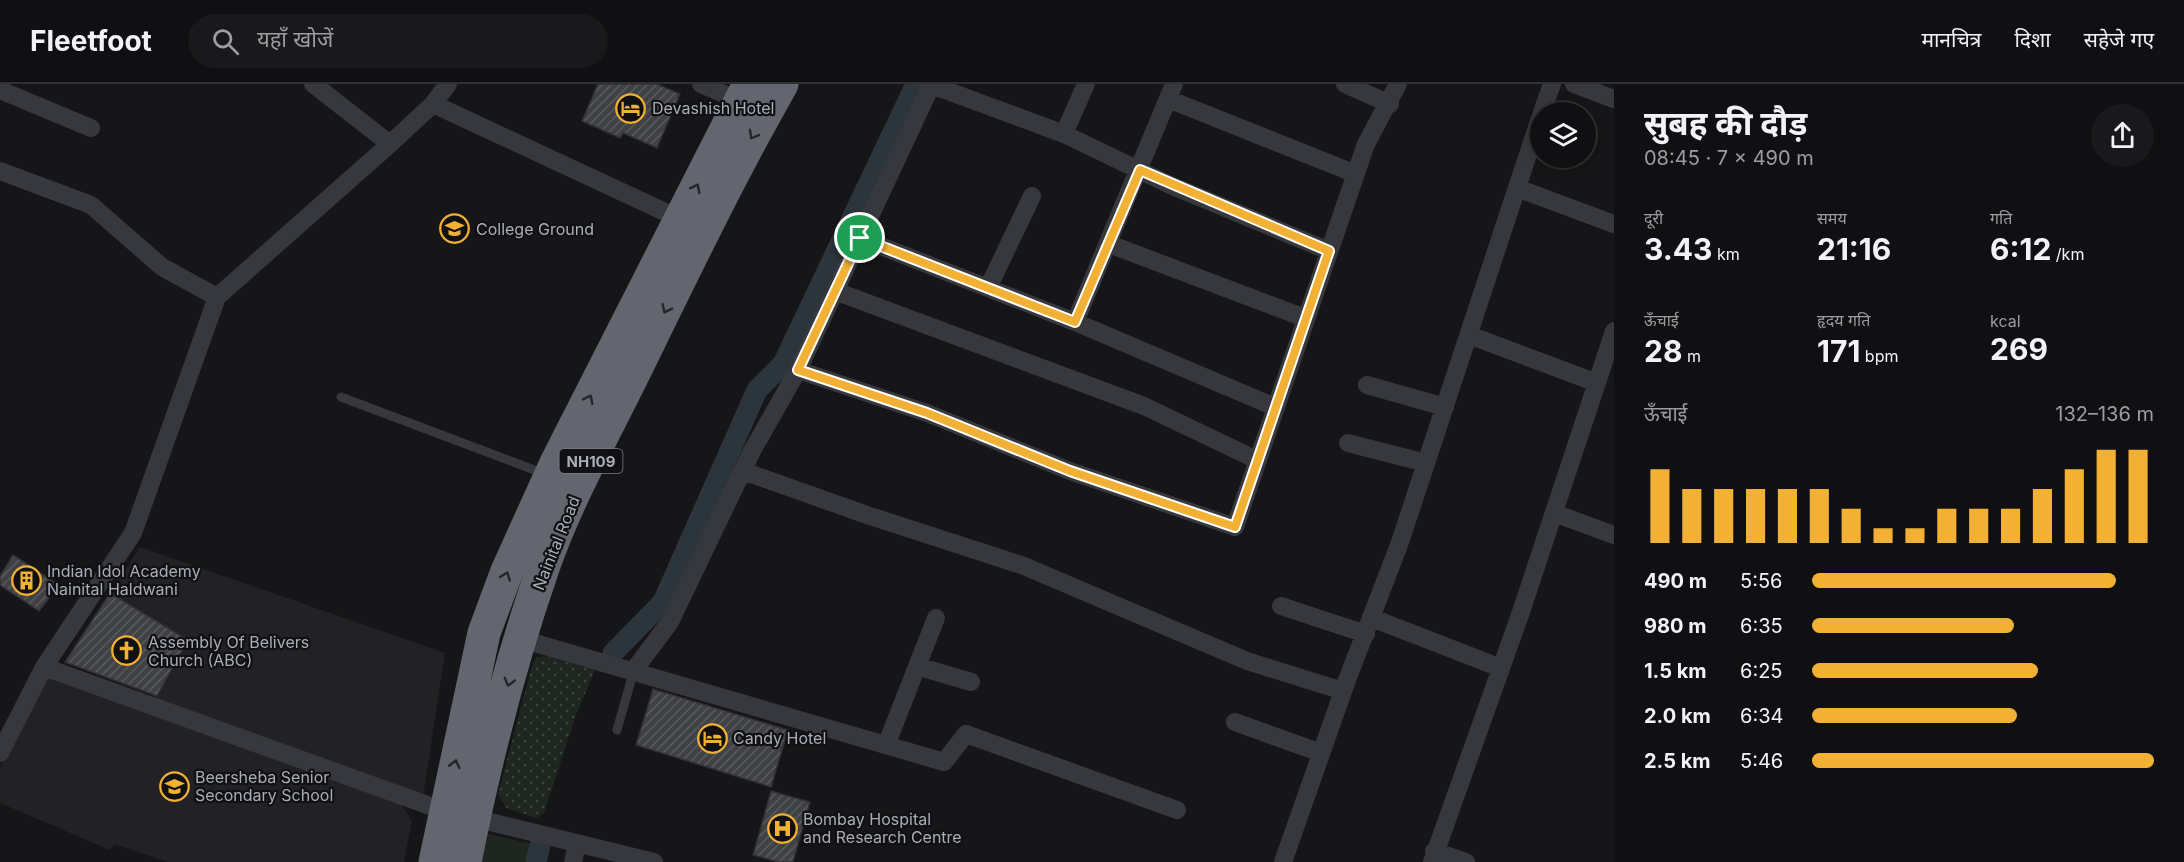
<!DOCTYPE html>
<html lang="hi">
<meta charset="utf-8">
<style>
body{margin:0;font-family:Inter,"Noto Sans Devanagari",sans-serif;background:#19191b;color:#f1f3f6;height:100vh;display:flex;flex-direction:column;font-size:22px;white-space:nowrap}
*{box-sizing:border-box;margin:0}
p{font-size:20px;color:#9c9d9f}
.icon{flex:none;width:33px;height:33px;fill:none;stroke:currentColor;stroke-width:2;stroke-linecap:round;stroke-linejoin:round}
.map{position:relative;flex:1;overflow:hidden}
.drawer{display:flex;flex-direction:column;background:#101012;width:570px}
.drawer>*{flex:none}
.buttons{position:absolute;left:1530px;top:18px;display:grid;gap:12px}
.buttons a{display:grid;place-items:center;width:66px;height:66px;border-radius:50%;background:#101012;box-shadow:0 3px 15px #0003,0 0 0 2px #303032;font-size:30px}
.pin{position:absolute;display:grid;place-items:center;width:51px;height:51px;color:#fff;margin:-26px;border:3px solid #fff;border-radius:50%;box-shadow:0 2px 6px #0007}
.round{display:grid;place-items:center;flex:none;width:63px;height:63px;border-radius:32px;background:#19191b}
.head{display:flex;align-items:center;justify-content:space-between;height:102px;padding:0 30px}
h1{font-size:33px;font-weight:700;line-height:45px}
.stats{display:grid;grid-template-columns:repeat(3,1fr);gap:9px;height:102px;padding:6px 30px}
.stats div{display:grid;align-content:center}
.stats b{font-size:30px;font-weight:700}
.stats small{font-size:16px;font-weight:400}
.stats p{font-size:16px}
.chart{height:168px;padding:12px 30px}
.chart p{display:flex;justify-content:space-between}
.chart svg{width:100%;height:108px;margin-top:6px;stroke:#f2b134;stroke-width:6}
ul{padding:0 30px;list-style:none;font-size:20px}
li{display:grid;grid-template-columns:96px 72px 1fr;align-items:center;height:45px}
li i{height:15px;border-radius:8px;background:#f2b134}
header{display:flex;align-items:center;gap:36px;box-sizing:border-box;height:84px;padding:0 30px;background:#101012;border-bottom:2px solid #303032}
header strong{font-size:28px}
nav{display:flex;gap:33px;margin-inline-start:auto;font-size:21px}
.search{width:420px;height:54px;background:#19191b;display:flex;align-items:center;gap:15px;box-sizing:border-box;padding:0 21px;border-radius:33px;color:#9c9d9f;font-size:22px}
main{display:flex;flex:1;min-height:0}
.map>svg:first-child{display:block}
</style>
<header>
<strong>Fleetfoot</strong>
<div class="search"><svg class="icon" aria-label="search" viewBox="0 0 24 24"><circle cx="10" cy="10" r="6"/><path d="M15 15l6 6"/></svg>यहाँ खोजें</div>
<nav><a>मानचित्र</a><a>दिशा</a><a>सहेजे गए</a></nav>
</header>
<main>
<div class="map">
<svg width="1614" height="778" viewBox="0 0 1614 778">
<defs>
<pattern id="grass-dots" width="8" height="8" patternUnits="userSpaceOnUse" patternTransform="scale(1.5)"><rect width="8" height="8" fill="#1e261f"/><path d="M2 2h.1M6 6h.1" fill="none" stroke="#3c433d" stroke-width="1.8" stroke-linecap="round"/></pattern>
<pattern id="building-hatch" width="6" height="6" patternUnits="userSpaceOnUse" patternTransform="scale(1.5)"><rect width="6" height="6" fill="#404145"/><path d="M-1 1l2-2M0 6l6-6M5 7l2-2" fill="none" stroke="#595a5e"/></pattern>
</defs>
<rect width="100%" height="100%" fill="#161618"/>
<!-- built -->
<path fill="#222225" d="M140 463 445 569 423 713 155 615 188 556 110 509Z
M46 593 401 720 412 737 404 778H167L114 760 110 766 0 719V684Z"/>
<!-- grass -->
<path fill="url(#grass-dots)" d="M544 572 595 586 576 631 544 729 536 734 506 724 498 710 532 582 536 574Z"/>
<!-- green -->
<path fill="#1e261f" d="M484 749 533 760 529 778H478Z"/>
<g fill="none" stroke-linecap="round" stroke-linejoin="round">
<!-- canal -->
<path stroke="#2c353c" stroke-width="21" d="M613 569 663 518 757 306 783 280 916 0
M536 778 540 761"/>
</g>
<!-- building -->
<path fill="url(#building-hatch)" stroke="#303034" stroke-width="1.5" d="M598 0H657L680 10 657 64 623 49 620 54 582 37Z
M13 471 59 501 39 527 0 501V492Z
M110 509 188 556 157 612 65 578Z
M653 605 788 646 771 703 636 661Z
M771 707 810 718 793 778H778L753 771Z"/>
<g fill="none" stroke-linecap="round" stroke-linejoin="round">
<!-- lane -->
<path stroke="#37383d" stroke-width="9" d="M341 313 545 390
M617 646 634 586"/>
<!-- street -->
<path stroke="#37383d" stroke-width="18" d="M313 0 390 60 433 20 680 135
M701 0 740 17
M929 0 1064 50 1170 101 1329 167
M1345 0 1390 20
M1574 0 1614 15
M0 6 91 44
M1168 15 1356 90
M433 20 448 0
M1542 28 1552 0
M1064 50 1086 0
M390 60 217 213 133 449 44 583 444 727
M0 87 91 121 162 183 217 213
M1517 104 1614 140
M860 154 1075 238 1275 323
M1109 160 1305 234
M988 204 1032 112
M835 207 1144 322 1257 376
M1075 238 1174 0
M1469 251 1597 299
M798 286 927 329 1070 387 1235 443 1366 60 1398 0
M1367 301 1445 323
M1348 359 1426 379
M743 387 867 431 1024 482 1247 577 1343 607
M1554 429 1614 451
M1281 522 1366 550
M1372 534 1501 584
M521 555 944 678 966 650 1177 726
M917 582 971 598
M634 586 670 538 752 367 798 286 932 0
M1235 638 1321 669
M887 659 936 534
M0 669 44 583
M474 734 654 778
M1434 767 1466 778
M573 778 577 760
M1283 778 1347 596 1399 461 1540 34
M1432 778 1521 528 1614 247"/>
<!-- highway -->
<path stroke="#63666e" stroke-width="33" d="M435 778 484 549 507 487 556 379 749 0
M465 778C484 683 511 576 543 484 566 418 602 354 633 291 681 193 728 95 782 0"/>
</g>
<!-- one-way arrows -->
<defs><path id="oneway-chevron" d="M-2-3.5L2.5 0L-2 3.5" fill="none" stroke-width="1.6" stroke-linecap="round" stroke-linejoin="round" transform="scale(1.5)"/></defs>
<g stroke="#26262a">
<use href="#oneway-chevron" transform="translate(753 51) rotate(120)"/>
<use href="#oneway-chevron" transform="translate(696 104) rotate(-63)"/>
<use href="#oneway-chevron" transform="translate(666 225) rotate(116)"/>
<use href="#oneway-chevron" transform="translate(589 315) rotate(-63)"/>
<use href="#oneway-chevron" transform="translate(506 492) rotate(-69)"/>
<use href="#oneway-chevron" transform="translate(509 598) rotate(105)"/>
<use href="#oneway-chevron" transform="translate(455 680) rotate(-77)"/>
</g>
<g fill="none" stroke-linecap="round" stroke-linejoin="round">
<defs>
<path id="route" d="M1140 86 1329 167 1235 443 1070 387 927 329 798 286 860 154 1075 238Z"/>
</defs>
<!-- route casing -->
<use href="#route" stroke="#fff" stroke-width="12"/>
<!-- route -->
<use href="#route" stroke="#f2b134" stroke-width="8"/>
</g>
<!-- icons -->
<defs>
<symbol id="hotel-ring" viewBox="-11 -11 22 22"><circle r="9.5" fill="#111113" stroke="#f2b134" stroke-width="1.5"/><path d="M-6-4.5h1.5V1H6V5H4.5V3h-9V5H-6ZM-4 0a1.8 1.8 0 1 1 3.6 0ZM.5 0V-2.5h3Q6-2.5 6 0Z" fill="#f2b134"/></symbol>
<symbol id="university-ring" viewBox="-11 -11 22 22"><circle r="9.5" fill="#111113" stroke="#f2b134" stroke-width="1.5"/><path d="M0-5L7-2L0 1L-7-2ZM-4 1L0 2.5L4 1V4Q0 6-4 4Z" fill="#f2b134"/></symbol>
<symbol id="building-ring" viewBox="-11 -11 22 22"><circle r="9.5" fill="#111113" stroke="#f2b134" stroke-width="1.5"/><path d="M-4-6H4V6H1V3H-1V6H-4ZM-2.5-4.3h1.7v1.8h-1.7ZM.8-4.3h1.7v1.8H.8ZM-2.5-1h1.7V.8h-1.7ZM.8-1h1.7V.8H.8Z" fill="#f2b134"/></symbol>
<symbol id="church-ring" viewBox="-11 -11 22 22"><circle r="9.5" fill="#111113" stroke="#f2b134" stroke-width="1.5"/><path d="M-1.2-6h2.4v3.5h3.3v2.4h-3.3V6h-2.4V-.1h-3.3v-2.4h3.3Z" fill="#f2b134"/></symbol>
<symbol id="school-ring" viewBox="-11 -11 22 22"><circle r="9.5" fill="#111113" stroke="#f2b134" stroke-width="1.5"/><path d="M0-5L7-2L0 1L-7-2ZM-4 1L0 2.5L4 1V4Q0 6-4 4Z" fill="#f2b134"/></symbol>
<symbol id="hospital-ring" viewBox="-11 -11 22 22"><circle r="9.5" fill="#111113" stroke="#f2b134" stroke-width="1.5"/><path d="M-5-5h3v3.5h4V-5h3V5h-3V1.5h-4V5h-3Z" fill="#f2b134"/></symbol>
</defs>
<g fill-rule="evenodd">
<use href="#hotel-ring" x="614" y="8" width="33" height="33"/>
<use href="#university-ring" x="438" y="128" width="33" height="33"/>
<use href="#building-ring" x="10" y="480" width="33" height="33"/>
<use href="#church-ring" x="110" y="550" width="33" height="33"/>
<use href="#hotel-ring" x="696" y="638" width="33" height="33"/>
<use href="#school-ring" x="158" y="686" width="33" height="33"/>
<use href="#hospital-ring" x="766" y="728" width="33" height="33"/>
</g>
<g text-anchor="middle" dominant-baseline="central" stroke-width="4.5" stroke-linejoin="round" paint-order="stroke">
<!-- shield labels -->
<rect fill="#111113" stroke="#7b7e86" stroke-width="1.5" x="559.5" y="365" width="63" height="24" rx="4.5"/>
<g font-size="15" font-weight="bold" fill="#a8adb8">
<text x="591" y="377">NH109</text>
</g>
<!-- poi labels -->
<g font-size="16" fill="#a8adb8" stroke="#111113" text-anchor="start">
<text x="652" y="24">Devashish Hotel</text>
<text x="476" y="145">College Ground</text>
<text x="47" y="487">Indian Idol Academy<tspan x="47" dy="18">Nainital Haldwani</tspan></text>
<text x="148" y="558">Assembly Of Belivers<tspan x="148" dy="18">Church (ABC)</tspan></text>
<text x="733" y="654">Candy Hotel</text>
<text x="195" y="693">Beersheba Senior<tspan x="195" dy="18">Secondary School</tspan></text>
<text x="803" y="735">Bombay Hospital<tspan x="803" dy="18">and Research Centre</tspan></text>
</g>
<!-- street labels -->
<g font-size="16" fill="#a8adb8" stroke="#111113">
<text transform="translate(556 459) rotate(-68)">Nainital Road</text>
</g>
</g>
</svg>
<div class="buttons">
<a><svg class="icon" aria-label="layers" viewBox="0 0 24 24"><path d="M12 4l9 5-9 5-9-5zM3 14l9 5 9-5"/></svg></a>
</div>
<div class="pin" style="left:860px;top:154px;background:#1e9e55"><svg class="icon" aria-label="arrive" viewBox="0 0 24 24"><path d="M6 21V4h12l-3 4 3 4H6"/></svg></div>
</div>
<section class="drawer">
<div class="head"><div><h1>सुबह की दौड़</h1><p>08:45 · 7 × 490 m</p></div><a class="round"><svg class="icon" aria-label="share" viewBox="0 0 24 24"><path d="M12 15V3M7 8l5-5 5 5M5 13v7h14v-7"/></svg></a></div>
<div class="stats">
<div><p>दूरी</p><b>3.43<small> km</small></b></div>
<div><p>समय</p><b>21:16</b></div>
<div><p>गति</p><b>6:12<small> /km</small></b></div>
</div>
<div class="stats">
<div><p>ऊँचाई</p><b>28<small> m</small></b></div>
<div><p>हृदय गति</p><b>171<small> bpm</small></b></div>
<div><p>kcal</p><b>269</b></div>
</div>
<div class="chart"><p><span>ऊँचाई</span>132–136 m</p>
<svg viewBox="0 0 160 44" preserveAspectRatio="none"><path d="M5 44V14M15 44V22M25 44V22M35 44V22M45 44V22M55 44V22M65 44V30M75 44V38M85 44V38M95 44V30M105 44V30M115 44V30M125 44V22M135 44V14M145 44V6M155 44V6"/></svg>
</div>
<ul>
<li><b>490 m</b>5:56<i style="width:89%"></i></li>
<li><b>980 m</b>6:35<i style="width:59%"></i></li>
<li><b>1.5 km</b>6:25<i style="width:66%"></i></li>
<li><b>2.0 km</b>6:34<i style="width:60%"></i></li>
<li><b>2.5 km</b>5:46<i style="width:100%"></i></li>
</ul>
</section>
</main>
